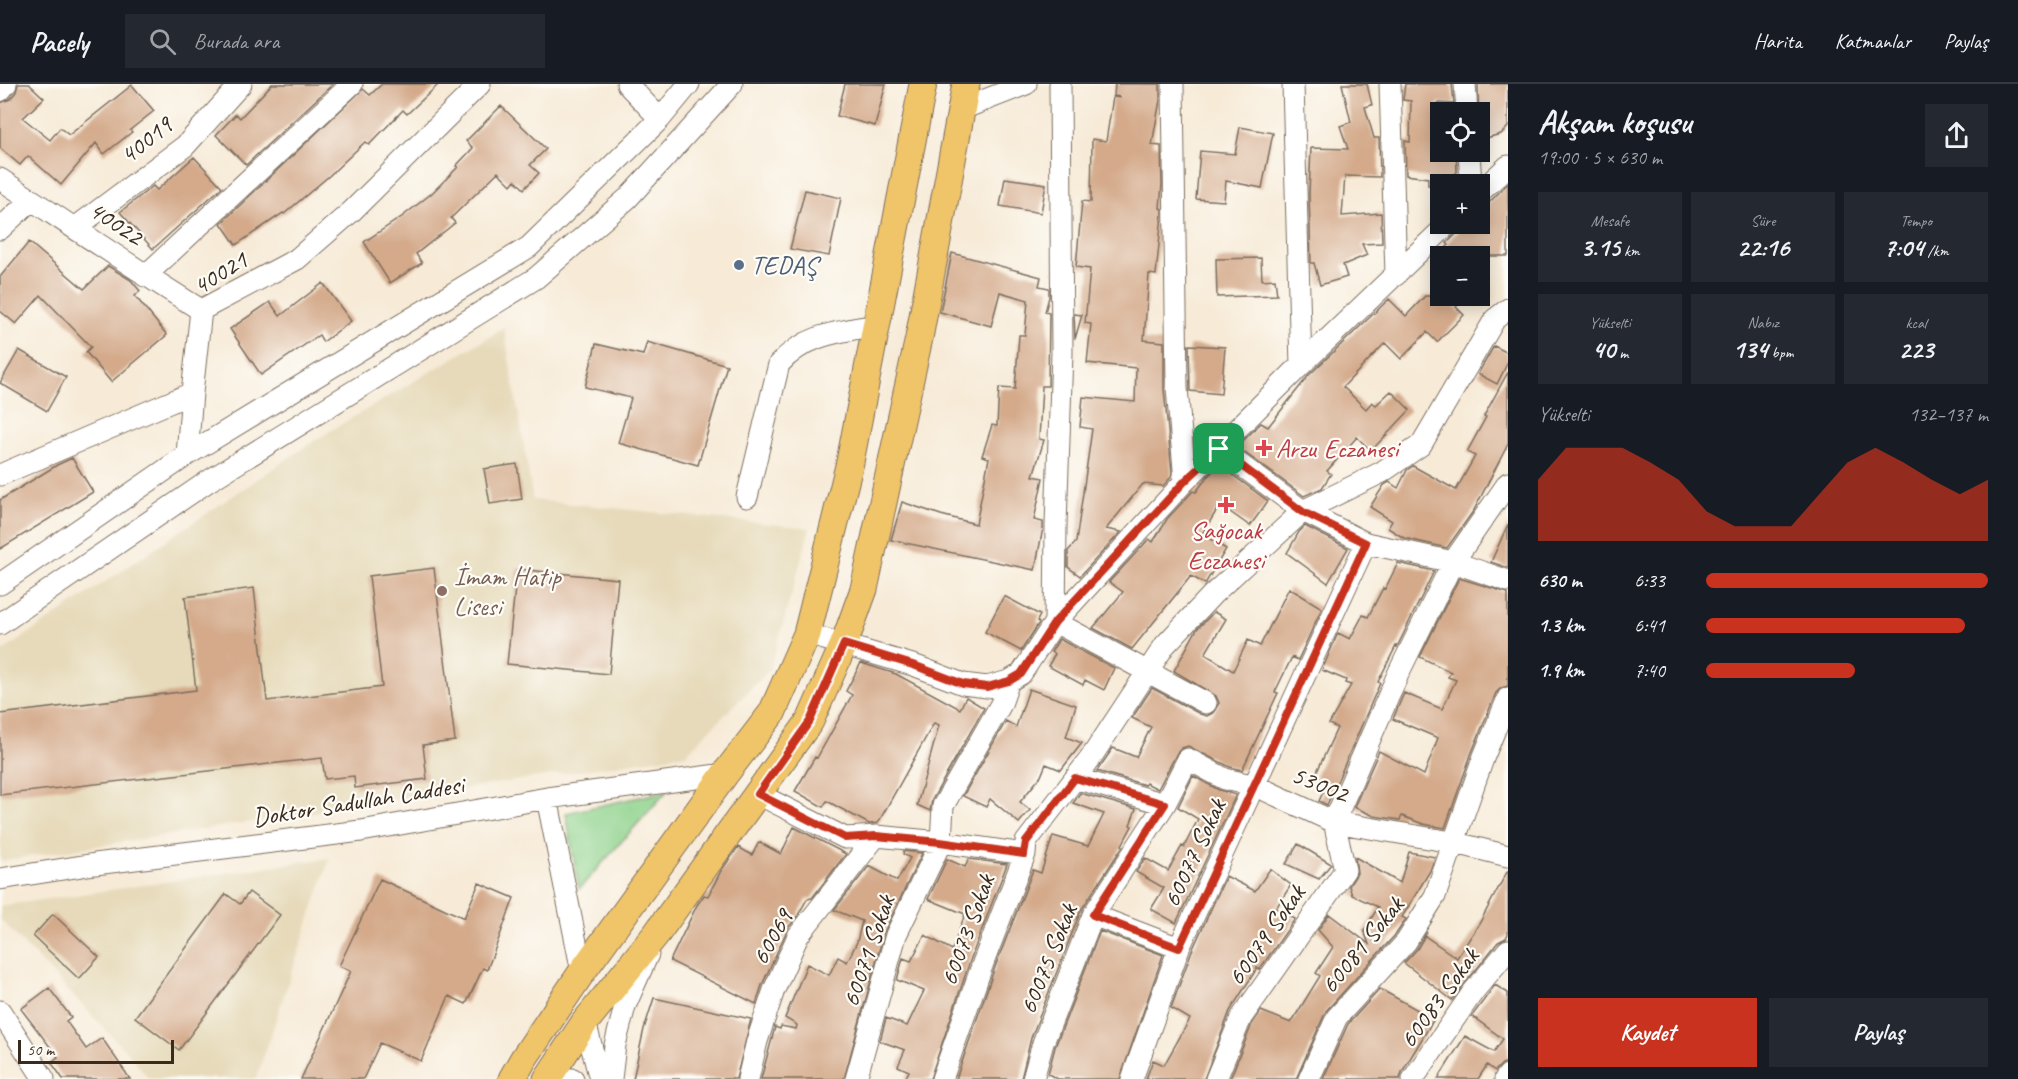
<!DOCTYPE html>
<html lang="tr">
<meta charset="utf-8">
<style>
body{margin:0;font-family:Caveat,sans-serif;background:#242831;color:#f1f3f6;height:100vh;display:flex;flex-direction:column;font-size:22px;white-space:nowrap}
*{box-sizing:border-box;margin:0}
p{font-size:20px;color:#9ea1a6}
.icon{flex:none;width:33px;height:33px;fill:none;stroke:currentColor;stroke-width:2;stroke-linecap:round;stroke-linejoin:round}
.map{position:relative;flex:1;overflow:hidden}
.side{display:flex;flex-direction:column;background:#171b24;width:510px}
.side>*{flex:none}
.controls{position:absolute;left:1430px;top:18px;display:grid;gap:12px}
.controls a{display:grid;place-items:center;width:60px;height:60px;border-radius:0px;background:#171b24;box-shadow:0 3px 15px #0003;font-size:30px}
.scale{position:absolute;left:18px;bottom:15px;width:156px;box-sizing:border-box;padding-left:6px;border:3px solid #3b2a1e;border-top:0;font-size:16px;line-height:21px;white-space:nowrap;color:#3b2a1e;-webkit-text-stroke:4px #fdfcf7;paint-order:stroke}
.pin{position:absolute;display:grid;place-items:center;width:51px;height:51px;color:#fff;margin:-26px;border-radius:12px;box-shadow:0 3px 9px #0006}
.round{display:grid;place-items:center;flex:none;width:63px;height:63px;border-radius:0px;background:#242831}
.headline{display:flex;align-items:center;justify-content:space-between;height:102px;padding:0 30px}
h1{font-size:33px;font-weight:800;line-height:45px}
.metrics{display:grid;grid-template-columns:repeat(3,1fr);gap:9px;height:102px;padding:6px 30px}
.metrics div{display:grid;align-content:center;border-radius:0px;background:#242831;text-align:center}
.metrics b{font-size:26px;font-weight:800}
.metrics small{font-size:16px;font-weight:400}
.metrics p{font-size:16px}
.chart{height:168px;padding:12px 30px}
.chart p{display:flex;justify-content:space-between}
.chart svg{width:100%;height:108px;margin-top:6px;fill:#c8321e;opacity:.7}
.button{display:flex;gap:12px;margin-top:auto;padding:12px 30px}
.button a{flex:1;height:69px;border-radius:0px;background:#c8321e;color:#fff;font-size:24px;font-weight:800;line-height:69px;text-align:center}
.button a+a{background:#242831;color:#f1f3f6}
ul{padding:0 30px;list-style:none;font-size:20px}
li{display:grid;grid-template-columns:96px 72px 1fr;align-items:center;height:45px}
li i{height:15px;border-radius:8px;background:#c8321e}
header{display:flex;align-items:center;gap:36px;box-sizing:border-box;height:84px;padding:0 30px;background:#171b24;border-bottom:2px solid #363941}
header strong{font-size:28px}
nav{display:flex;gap:33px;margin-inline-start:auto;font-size:21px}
.search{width:420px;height:54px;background:#242831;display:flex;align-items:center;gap:15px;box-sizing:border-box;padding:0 21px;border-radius:0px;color:#9ea1a6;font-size:22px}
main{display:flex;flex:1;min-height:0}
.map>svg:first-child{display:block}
</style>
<header>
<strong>Pacely</strong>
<div class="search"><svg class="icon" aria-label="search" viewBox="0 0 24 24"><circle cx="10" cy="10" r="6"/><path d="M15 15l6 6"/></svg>Burada ara</div>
<nav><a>Harita</a><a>Katmanlar</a><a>Paylaş</a></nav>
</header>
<main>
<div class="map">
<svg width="1508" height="995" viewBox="0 0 1508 995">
<rect width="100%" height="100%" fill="#fdfcf7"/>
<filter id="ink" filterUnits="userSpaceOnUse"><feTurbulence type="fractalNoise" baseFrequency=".0167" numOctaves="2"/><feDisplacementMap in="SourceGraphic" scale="12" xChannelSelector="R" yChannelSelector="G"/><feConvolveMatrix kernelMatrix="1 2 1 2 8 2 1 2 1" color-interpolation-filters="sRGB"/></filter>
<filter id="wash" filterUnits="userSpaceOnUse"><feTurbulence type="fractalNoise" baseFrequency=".008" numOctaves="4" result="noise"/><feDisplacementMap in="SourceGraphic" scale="24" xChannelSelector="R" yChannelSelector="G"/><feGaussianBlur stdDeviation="1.35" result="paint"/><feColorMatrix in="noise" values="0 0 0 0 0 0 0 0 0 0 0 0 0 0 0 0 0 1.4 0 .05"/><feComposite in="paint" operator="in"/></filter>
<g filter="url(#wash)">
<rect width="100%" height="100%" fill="#f7ebd8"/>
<!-- built -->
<path fill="#e6daba" d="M504 244 533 416 810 444 770 585 686 670 0 777V569L320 353Z
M330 774 256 995H149L129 970 0 835V822Z"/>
<!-- green -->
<path fill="#8cd18a" stroke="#647e54" stroke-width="1.5" d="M667 707 579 805 566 729Z"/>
<g id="blocks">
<!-- building -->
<path fill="#d4aa8b" d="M18 0H29L44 14 23 34 50 56 60 44 69 51 132 1 154 27 130 46 132 48 104 70 96 59 61 101 28 72 20 81 0 64V19L10 15 16 8Z
M272 0H333L246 81 216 51 236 30 240 34Z
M382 0H439L407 30 403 26 369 61 365 58 329 92 284 130 283 129 236 161 221 139 363 5 370 11Z
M845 0H886L875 42 837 32Z
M1115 0H1160V16L1152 61 1161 62 1162 100 1160 124 1162 125V130L1156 191 1149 190 1144 256 1164 258V305L1172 389 1171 393 1163 402 1143 400 1106 445 1121 448 1080 492 1068 483V467L1076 458 1092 345 1080 343 1083 313 1135 318 1136 284 1087 279 1091 240 1085 239 1090 185 1076 183 1082 117 1091 118 1092 55 1106 57 1113 13 1120 14V13L1114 12Z
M1342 0H1367L1372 21 1365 23 1374 54H1379L1380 93 1345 92 1342 132 1381 129 1382 159 1362 160 1367 171 1343 181 1347 193 1320 201 1314 179H1311L1309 110 1311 64 1348 65 1340 42 1351 38Z
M1405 0H1452L1454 20 1438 19 1436 61H1440V68H1456L1457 88 1444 100H1440V102L1428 101V94L1406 91 1405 57 1410 58 1411 17 1403 16Z
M1478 0H1508V43L1501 50 1482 55 1479 44Z
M501 22 546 65 530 81 539 89 524 105 515 96 511 101 498 88 451 134 455 139 416 170 422 179 390 199 364 158 403 132 432 109 458 83 456 82 473 64 466 57Z
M1240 43 1273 49 1262 104 1226 97 1224 117 1196 115 1200 67 1235 70Z
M194 73 222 103 153 165 120 128 153 102 157 106Z
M1005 94 1046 100 1041 129 1000 122Z
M1508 99V172H1438L1449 161 1447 159 1457 149 1460 140H1479V129Z
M805 106 841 114 829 172 790 165Z
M29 158 84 205 108 182 131 196 140 207 135 212 167 251 111 298 86 268 91 263 41 211 16 240 0 227V193Z
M952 169 1041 193 1039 202 1049 204V213L1045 228 1049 229 1048 302H1042L1039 355 1044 356 1033 392 1043 394 1034 436 1043 438V444L1035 486 891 456 902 418 941 431 976 440 989 374 982 372 992 341 997 342 999 304 1015 305 1019 251H1025L1028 216 1000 208 991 242 940 228Z
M1261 174 1262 196 1275 195 1277 211 1217 213 1216 175Z
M323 199 351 237 323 258 319 251 261 291 230 245 270 218 280 232Z
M1425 212H1467L1456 223 1464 231 1437 258 1427 248 1401 275 1385 259 1343 303 1366 325 1372 318 1376 321 1391 307 1410 326 1371 367 1357 353 1327 387 1331 390 1322 404 1304 412 1237 363 1261 339 1268 343 1309 291 1389 215 1406 232Z
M1074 230 1082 231 1075 255Z
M647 258 727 281 698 381 618 359 631 314 585 303 596 260 643 271Z
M1189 261 1225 263 1221 310 1190 307Z
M1494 262 1508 269V278L1497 300 1478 290Z
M19 266 66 293 47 327 0 299Z
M1508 288V360L1474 426 1447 464 1404 454 1388 444 1392 437 1370 423 1384 401 1389 398 1398 404 1407 386 1413 382 1456 406 1475 372 1467 368 1486 333 1484 332Z
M72 374 93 408 0 465V416L57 381Z
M517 380 522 415 490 420 484 385Z
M1219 381 1268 417 1250 442 1220 421 1202 450 1226 465 1205 500 1191 492 1132 565 1093 544 1123 508 1109 498 1149 455 1153 458 1167 435 1193 407 1196 408 1208 392Z
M1508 440V484L1491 478Z
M1305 442 1348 464 1328 499 1287 469 1299 448Z
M1398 479 1434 487 1397 563 1396 562 1378 598 1380 599 1327 721 1319 717 1328 698 1315 692 1337 644 1329 640 1351 601 1345 599 1346 596 1322 586 1338 549 1350 555 1363 531 1368 533 1383 504 1385 505Z
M434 484 455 657 423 661 427 695 355 704 354 692 325 695 322 674 0 711V630L196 606 185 513 254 504 267 617 382 603 369 492Z
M517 485 618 495 609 590 507 580Z
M1459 494 1508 509V602L1501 604 1496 609 1472 668 1445 744 1423 740 1402 732 1400 736 1374 732 1354 723 1379 667 1424 691 1438 654 1393 635 1404 609 1442 625 1456 596 1448 593 1451 588 1420 573Z
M1289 504 1322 524 1298 576 1292 573 1275 608 1278 609 1242 686 1230 683 1188 662 1182 664 1177 669 1158 705 1146 699 1145 701 1097 687 1113 664 1136 673 1151 643 1132 634 1152 604 1200 630 1207 632 1213 629 1219 619 1216 612 1174 587 1197 545 1214 528 1226 535 1205 570 1233 587 1248 556 1260 562Z
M1004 512 1040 531 1037 537 1039 539 1021 567 985 548Z
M1059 555 1114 584 1104 606 1085 596 1083 601 1048 582 1055 570 1051 568Z
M861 579 896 590 960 625 966 613 984 624 932 716 930 727 917 721 939 641 934 639 878 739 869 740 827 717 823 723 795 707 815 673 817 674 852 611 846 607Z
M1029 605 1076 621 1066 653 1082 659 1061 686 1046 680 1041 692 1020 718 1030 726 1019 739 990 715 986 723 963 712 1006 637 1016 643Z
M1193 692 1219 706 1236 711 1176 839 1151 825 1164 804 1136 788 1145 774 1168 787 1182 762 1184 763 1198 735 1178 723Z
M1080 709 1136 725 1130 741 1132 742 1122 761 1123 762 1081 826 1031 954 1021 995H956L995 883 1033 786 1041 789 1053 752 1088 762 1104 730 1073 719Z
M794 743 846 770 812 814 807 815 797 833 788 844 762 901 756 920 670 877 697 821 704 811 708 812 721 787 738 763 752 771 759 758 781 770Z
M1298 760 1331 780 1319 795 1286 780Z
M904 767 922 769 884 848 844 995H761L775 943 780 945 781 942 796 945 797 941 785 934 807 880 829 891 838 873 847 878 857 858 862 837 834 826 869 782 897 797 910 774 903 770Z
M1409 768 1435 773 1430 787 1402 833 1406 835 1396 850 1326 927 1296 995H1230L1252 940 1261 927 1291 939 1320 892 1316 889 1333 863 1318 846 1329 830 1369 860 1364 847 1378 823 1352 811 1349 802 1357 789 1355 773 1400 799Z
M947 775 965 783 969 775 1007 780 971 874 930 995H905L909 987 898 982 905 966 880 957 886 934 907 942 924 907 897 896 903 874 911 877 925 851 952 866 965 830 928 815Z
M1270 785 1291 801 1276 824 1295 835 1259 886 1257 884 1230 927 1204 995H1146L1153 976 1164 981 1190 935 1171 924 1191 869 1226 792 1255 807Z
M1508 786V850L1506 854 1498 858 1452 916 1404 879 1417 865 1427 848 1425 852 1457 874 1479 840Z
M380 795 464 834 479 799 514 814 487 886 483 884 466 920 449 912 421 977 380 959 363 995H301L351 887 339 882Z
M249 808 280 831 179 966 135 933 226 810 240 820Z
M53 830 99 873 79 895 33 852Z
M1100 847 1163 871 1120 995H1058L1048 990 1055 963Z
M1495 901 1508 909V978L1502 980 1495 987 1487 981 1478 995H1438L1465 952 1494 968 1503 955 1472 932Z
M49 904 71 933 66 937 86 965 102 954 130 995H63L51 978 58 973 21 925Z
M1380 905 1434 935 1402 988 1400 995H1323L1348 940Z
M654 914 751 935 736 995H633L644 945Z"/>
</g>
</g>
<g filter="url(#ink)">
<use href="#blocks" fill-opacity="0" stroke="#7d6e5f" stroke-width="1.5"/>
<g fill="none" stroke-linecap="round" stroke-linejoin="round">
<defs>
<path id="minor" d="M627 0 660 35
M1173 0 1177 304 1185 397
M1293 0 1301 281
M1390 0 1396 191
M1465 0 1467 28
M0 7 6 0
M962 25 1026 0
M1469 68 1471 100
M0 95C67 139 133 184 201 226
M1479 109 1508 82
M75 144 185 62 241 0
M0 145 31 116
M145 192 352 0
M1219 365 1303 427 1366 459 1453 478 1508 497
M187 371 192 309
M0 391 192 309 201 226 297 175 352 127 480 0
M747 413 779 280C806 250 839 248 877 241
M0 500 187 371 529 163 660 35 689 0
M1055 538 1056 441 1062 269 1060 0
M1055 538 1206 619
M0 540 207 398 536 194 628 114 732 0
M807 550 916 582 963 600 987 603 1009 597 1021 590 1055 538 1185 397 1301 281 1448 140
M1075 694 1165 720 1188 675 1225 695 1256 702 1334 738 1452 758 1508 772
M758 710 845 754 876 752 941 758 1025 770
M547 714 582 888
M0 795 95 780 361 747 547 714 725 690
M1093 831 1179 864
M0 927 44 995
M585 938 600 995
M563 995H573
M611 995 615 961 625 922 648 870
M748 995 757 957 774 906 798 852 876 752
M856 995 896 851 941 758 943 722 1001 620 1009 597
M942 995 983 879 1025 770 1026 758 1090 675 1165 561 1213 510 1303 427 1382 388 1421 361 1495 235 1508 225
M1033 995 1043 959 1093 831 1165 720
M1132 995 1179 864 1366 459
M1216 995 1241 934 1345 786 1334 738 1399 588 1453 478 1508 399
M1309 995 1337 933 1406 858 1435 812 1484 672 1508 614
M1413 995 1473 908 1508 866
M1505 995 1508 991"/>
<path id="major" d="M512 995 524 974 582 888 725 690 772 629 807 550 850 378 923 0
M547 995 585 938 657 849 810 637 844 560 864 505 919 254 966 0"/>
</defs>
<!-- minor casing -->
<use href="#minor" stroke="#7d6e5f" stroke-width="23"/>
<!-- major casing -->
<use href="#major" stroke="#7d6e5f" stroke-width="29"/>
<!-- minor -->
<use href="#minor" stroke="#fff" stroke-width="21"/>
<!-- major -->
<use href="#major" stroke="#f0c469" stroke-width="27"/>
</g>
</g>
<g fill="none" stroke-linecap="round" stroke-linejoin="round" filter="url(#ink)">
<defs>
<path id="route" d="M1219 365 1303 428 1366 459 1179 864 1093 831 1165 720 1075 694 1026 758 1024 770 940 758 876 752 845 754 758 710 810 637 844 560 916 582 963 600 987 603 1009 597 1021 590 1055 538 1185 397Z"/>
</defs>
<!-- route casing -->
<use href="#route" stroke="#fff" stroke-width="12"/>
<!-- route -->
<use href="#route" stroke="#c8321e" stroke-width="8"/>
</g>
<!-- markers -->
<circle fill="#5c6f8a" stroke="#fdfcf7" stroke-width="2" cx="739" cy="181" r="6"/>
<g fill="#e0444e" stroke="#fdfcf7" stroke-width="2">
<path d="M1261 355h6v6h6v6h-6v6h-6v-6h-6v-6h6z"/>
<path d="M1223 412h6v6h6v6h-6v6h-6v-6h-6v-6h6z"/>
</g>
<circle fill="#8d6e63" stroke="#fdfcf7" stroke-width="2" cx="442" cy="507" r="6"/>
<g text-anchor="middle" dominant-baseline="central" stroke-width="4.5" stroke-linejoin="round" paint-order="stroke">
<!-- street labels -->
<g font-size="26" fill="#3b2a1e" stroke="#fdfcf7">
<text transform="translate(146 56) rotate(-39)">40019</text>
<text transform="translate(116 139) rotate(34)">40022</text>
<text transform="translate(220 189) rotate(-32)">40021</text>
<text transform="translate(1320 700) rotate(22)">53002</text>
<text transform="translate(358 717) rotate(-9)">Doktor Sadullah Caddesi</text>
<text transform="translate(1194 769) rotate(-65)">60077 Sokak</text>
<text transform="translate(967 846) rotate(-70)">60073 Sokak</text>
<text transform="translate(1266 851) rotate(-55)">60079 Sokak</text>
<text transform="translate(772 853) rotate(-61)">60069</text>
<text transform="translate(1362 861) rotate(-51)">60081 Sokak</text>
<text transform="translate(868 867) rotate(-71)">60071 Sokak</text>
<text transform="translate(1048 875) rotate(-68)">60075 Sokak</text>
<text transform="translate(1439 914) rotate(-54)">60083 Sokak</text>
</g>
<!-- service labels -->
<g font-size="26" fill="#4e5e75" stroke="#fdfcf7" text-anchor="start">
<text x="751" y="181">TEDAŞ</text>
</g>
<!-- health labels -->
<g font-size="26" fill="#be3a42" stroke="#fdfcf7" text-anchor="start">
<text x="1276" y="364">Arzu Eczanesi</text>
<text x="1226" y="446" text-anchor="middle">Sağocak<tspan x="1226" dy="30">Eczanesi</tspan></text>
</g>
<!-- education labels -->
<g font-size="26" fill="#785e54" stroke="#fdfcf7" text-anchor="start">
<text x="454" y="492">İmam Hatip<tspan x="454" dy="30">Lisesi</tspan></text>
</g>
</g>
</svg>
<div class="controls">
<a><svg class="icon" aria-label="locate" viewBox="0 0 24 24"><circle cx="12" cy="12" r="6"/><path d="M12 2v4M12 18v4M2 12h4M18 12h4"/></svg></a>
<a>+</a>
<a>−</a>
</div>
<div class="scale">50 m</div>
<div class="pin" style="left:1219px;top:365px;background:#1e9e55"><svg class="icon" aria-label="arrive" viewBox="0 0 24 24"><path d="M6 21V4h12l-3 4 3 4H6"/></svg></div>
</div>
<section class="side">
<div class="headline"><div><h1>Akşam koşusu</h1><p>19:00 · 5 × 630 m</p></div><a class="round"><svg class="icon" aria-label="share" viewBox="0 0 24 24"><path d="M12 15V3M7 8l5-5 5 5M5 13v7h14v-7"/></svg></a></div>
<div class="metrics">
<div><p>Mesafe</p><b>3.15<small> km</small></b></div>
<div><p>Süre</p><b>22:16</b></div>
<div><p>Tempo</p><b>7:04<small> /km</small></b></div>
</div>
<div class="metrics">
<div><p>Yükselti</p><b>40<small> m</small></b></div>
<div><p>Nabız</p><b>134<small> bpm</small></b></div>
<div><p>kcal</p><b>223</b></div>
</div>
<div class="chart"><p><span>Yükselti</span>132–137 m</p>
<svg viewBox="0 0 160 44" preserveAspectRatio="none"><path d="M0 44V19L10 6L20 6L30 6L40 12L50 19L60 32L70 38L80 38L90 38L100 25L110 12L120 6L130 12L140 19L150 25L160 19V44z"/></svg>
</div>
<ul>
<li><b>630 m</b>6:33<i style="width:100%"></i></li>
<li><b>1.3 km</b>6:41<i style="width:92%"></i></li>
<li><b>1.9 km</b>7:40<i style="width:53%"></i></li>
</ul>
<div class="button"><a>Kaydet</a><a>Paylaş</a></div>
</section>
</main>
